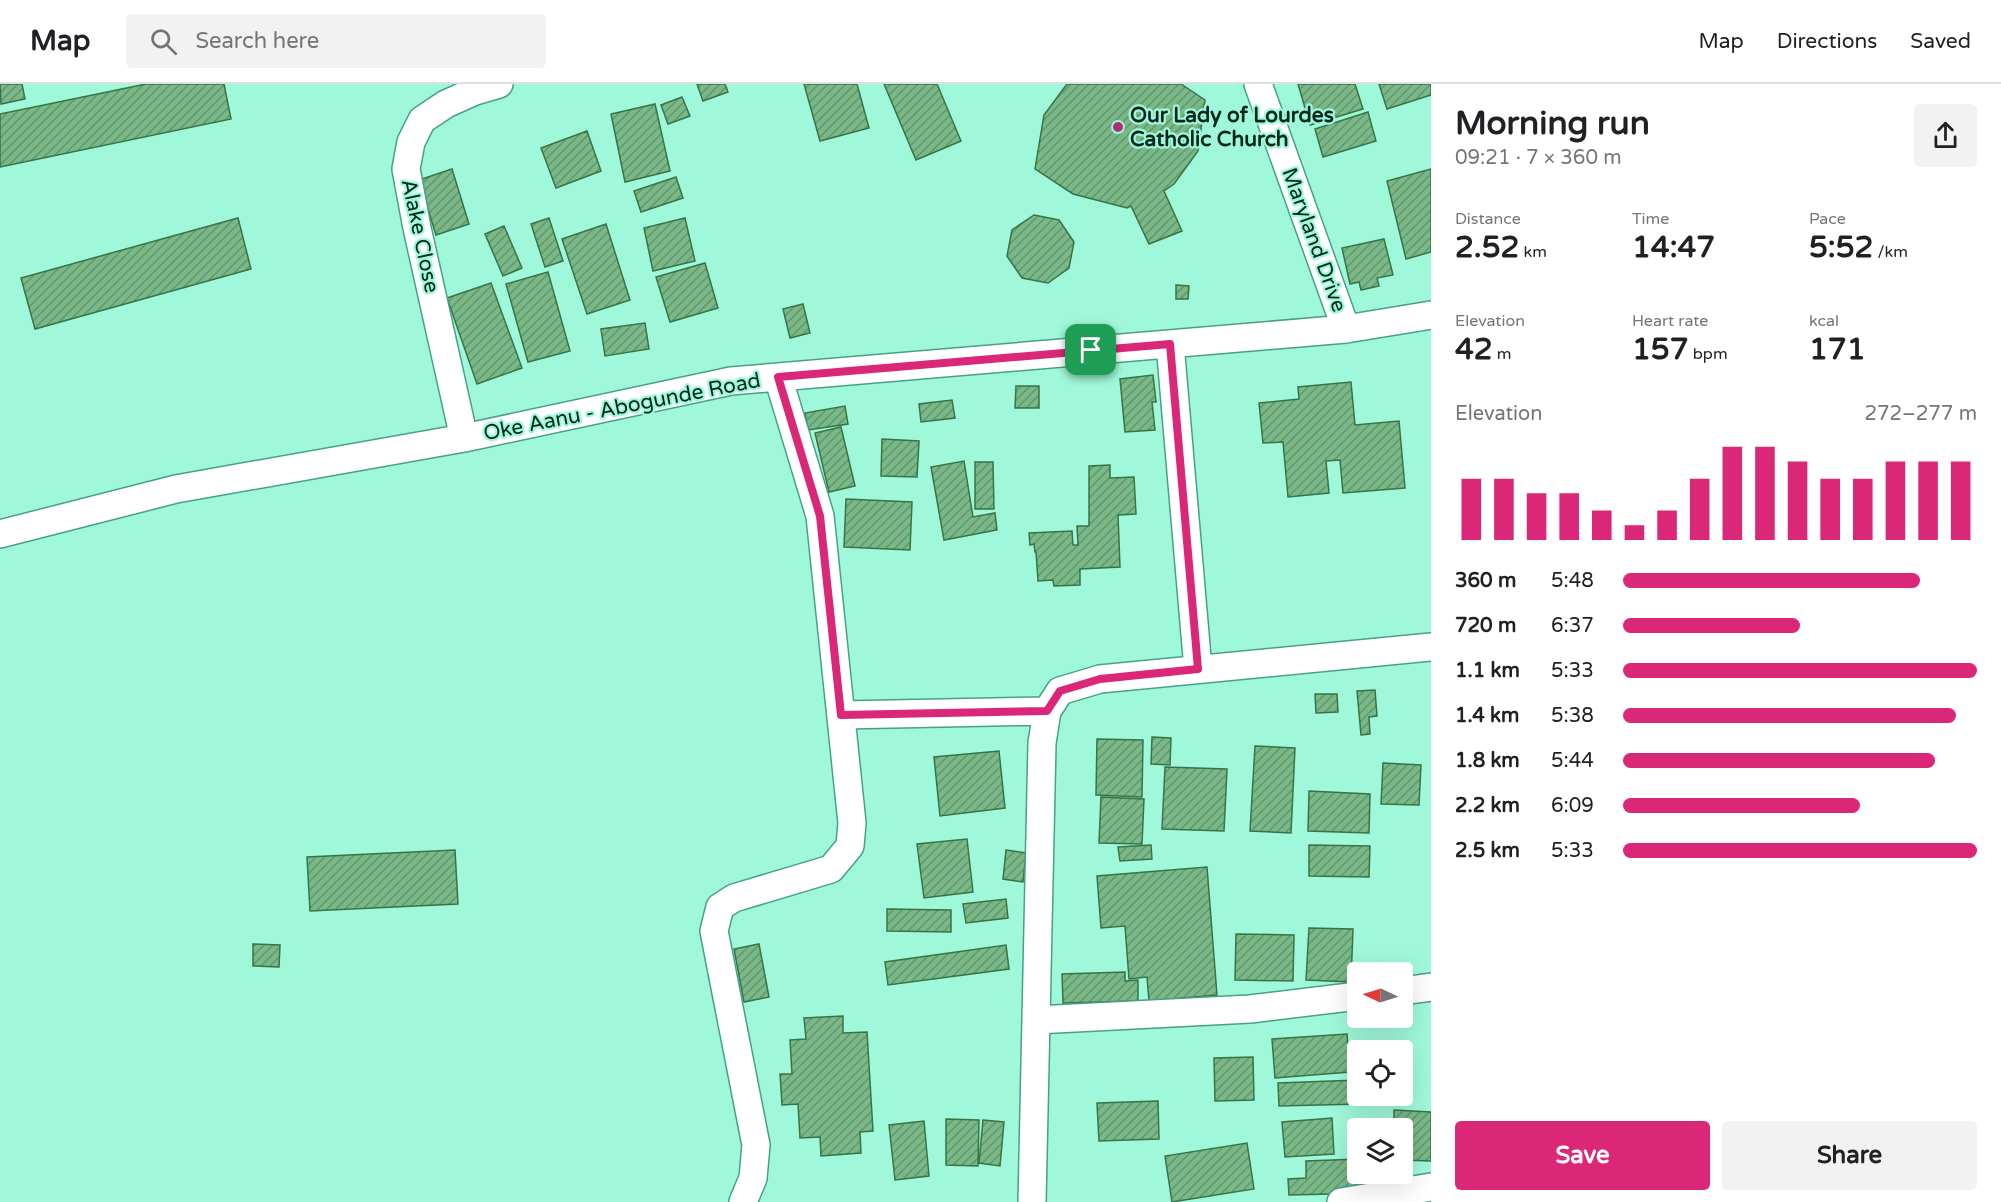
<!DOCTYPE html>
<meta charset="utf-8">
<style>
body{margin:0;font-family:"Varela Round",sans-serif;background:#f2f2f2;color:#202124;height:100vh;display:flex;flex-direction:column;font-size:22px;white-space:nowrap}
*{box-sizing:border-box;margin:0}
p{font-size:20px;color:#757577}
.icon{flex:none;width:33px;height:33px;fill:none;stroke:currentColor;stroke-width:2;stroke-linecap:round;stroke-linejoin:round}
.map{position:relative;flex:1;overflow:hidden}
.sheet{display:flex;flex-direction:column;background:#fff;width:570px}
.sheet>*{flex:none}
.needle{width:39px;rotate:274deg}
.controls{position:absolute;left:1347px;top:878px;display:grid;gap:12px}
.controls a{display:grid;place-items:center;width:66px;height:66px;border-radius:6px;background:#fff;box-shadow:0 6px 24px #0002;font-size:30px}
.pin{position:absolute;display:grid;place-items:center;width:51px;height:51px;color:#fff;margin:-26px;border-radius:12px;box-shadow:0 3px 9px #0006}
.round{display:grid;place-items:center;flex:none;width:63px;height:63px;border-radius:6px;background:#f2f2f2}
.head{display:flex;align-items:center;justify-content:space-between;height:102px;padding:0 24px}
h1{font-size:33px;font-weight:700;line-height:45px}
.metrics{display:grid;grid-template-columns:repeat(3,1fr);gap:9px;height:102px;padding:6px 24px}
.metrics div{display:grid;align-content:center}
.metrics b{font-size:30px;font-weight:700}
.metrics small{font-size:16px;font-weight:400}
.metrics p{font-size:16px}
.chart{height:168px;padding:12px 24px}
.chart p{display:flex;justify-content:space-between}
.chart svg{width:100%;height:108px;margin-top:6px;stroke:#db2777;stroke-width:6}
.button{display:flex;gap:12px;margin-top:auto;padding:12px 24px}
.button a{flex:1;height:69px;border-radius:6px;background:#db2777;color:#fff;font-size:24px;font-weight:700;line-height:69px;text-align:center}
.button a+a{background:#f2f2f2;color:#202124}
ul{padding:0 24px;list-style:none;font-size:20px}
li{display:grid;grid-template-columns:96px 72px 1fr;align-items:center;height:45px}
li i{height:15px;border-radius:8px;background:#db2777}
header{display:flex;align-items:center;gap:36px;box-sizing:border-box;height:84px;padding:0 30px;background:#fff;border-bottom:2px solid #e0e0e0}
header strong{font-size:28px}
nav{display:flex;gap:33px;margin-inline-start:auto;font-size:21px}
.search{width:420px;height:54px;background:#f2f2f2;display:flex;align-items:center;gap:15px;box-sizing:border-box;padding:0 21px;border-radius:6px;color:#757577;font-size:22px}
main{display:flex;flex:1;min-height:0}
.map>svg:first-child{display:block}
</style>
<header>
<strong>Map</strong>
<div class="search"><svg class="icon" aria-label="search" viewBox="0 0 24 24"><circle cx="10" cy="10" r="6"/><path d="M15 15l6 6"/></svg>Search here</div>
<nav><a>Map</a><a>Directions</a><a>Saved</a></nav>
</header>
<main>
<div class="map">
<svg width="1431" height="1118" viewBox="0 0 1431 1118">
<defs>
<pattern id="building-hatch" width="6" height="6" patternUnits="userSpaceOnUse" patternTransform="scale(1.5)"><rect width="6" height="6" fill="#7ab887"/><path d="M-1 1l2-2M0 6l6-6M5 7l2-2" fill="none" stroke="#62966e"/></pattern>
</defs>
<rect width="100%" height="100%" fill="#9ff8d9"/>
<!-- building -->
<path fill="url(#building-hatch)" stroke="#377447" stroke-width="1.5" d="M0 0H22L25 15 1 20Z
M146 0H224L231 35 0 83V30Z
M697 0H725L728 8 703 17Z
M804 0H857L869 44 820 57Z
M884 0H937L961 57 916 76Z
M1067 0H1181L1205 16 1198 67 1174 100 1164 107 1182 147 1149 160 1131 122 1127 124 1073 110 1035 85 1044 31Z
M1298 0H1355L1363 25 1310 41Z
M1379 0H1431V11L1387 25Z
M682 13 690 32 668 40 661 21Z
M655 20 670 87 625 98 611 30Z
M1368 28 1376 57 1323 73 1315 45Z
M587 47 601 87 556 104 541 64Z
M452 85 469 140 436 151 419 96Z
M1431 85V168L1406 175 1387 97Z
M676 93 683 114 641 128 634 107Z
M1034 131 1059 136 1074 158 1069 184 1048 199 1022 194 1007 172 1012 146Z
M238 134 251 185 35 245 21 194Z
M549 134 563 177 545 183 531 140Z
M685 134 695 177 653 187 644 144Z
M606 140 630 216 587 230 562 155Z
M504 142 522 184 503 192 485 150Z
M1384 155 1393 191 1377 194 1379 202 1361 206 1359 198 1350 200 1342 164Z
M705 179 718 224 670 238 656 193Z
M548 188 570 267 528 278 506 200Z
M491 199 522 284 477 300 447 214Z
M1176 201 1189 202 1188 215H1176Z
M803 220 810 249 790 254 783 225Z
M645 239 649 265 605 272 601 245Z
M1153 291 1156 318H1152L1155 346 1125 348 1120 295Z
M1351 298 1355 341 1399 337 1405 404 1343 409 1340 376 1326 377 1329 409 1288 413 1283 358 1263 359 1259 319 1299 315 1298 303Z
M1016 302H1039V324H1015Z
M952 316 955 334 921 338 919 320Z
M845 322 848 340 808 346 805 329Z
M841 343 855 402 829 408 815 349Z
M882 355 919 357 917 393 881 392Z
M964 377 973 433 995 429 997 446 944 456 931 383Z
M975 378H993L994 425H975Z
M1110 381V394L1134 393 1136 430 1118 431 1120 483 1080 485V501L1054 502 1053 496 1038 497 1036 468H1035L1034 460 1030 461 1029 449 1072 447 1073 461H1078L1077 442H1089V382Z
M846 415 912 418 910 466 844 463Z
M1375 606 1377 632 1369 633 1370 650 1361 651 1357 607Z
M1315 610H1337L1338 628 1316 629Z
M1152 653 1171 654 1170 681 1151 680Z
M1097 655 1143 656 1142 713 1096 711Z
M1255 662 1295 664 1291 749 1250 747Z
M999 667 1005 724 940 732 934 673Z
M1383 679 1421 681 1419 721 1381 720Z
M1165 683 1227 685 1224 747 1162 745Z
M1309 707 1370 710 1369 749 1308 747Z
M1101 713 1144 715 1142 760 1099 759Z
M967 755 973 808 924 814 917 760Z
M1151 761 1152 775 1120 777 1118 763Z
M1309 761 1370 762 1369 793 1309 792Z
M455 766 458 820 310 827 307 773Z
M1006 766 1026 769 1023 798 1003 795Z
M1207 783 1217 911 1149 917 1147 893 1129 895 1125 842 1101 844 1097 792Z
M1006 815 1008 834 966 839 963 820Z
M887 825 951 826V848L887 847Z
M1309 844 1353 845 1351 898 1306 896Z
M1236 850 1294 851 1293 897 1235 896Z
M253 860 280 861 279 883 253 882Z
M759 860 769 913 744 918 734 865Z
M1006 861 1009 885 888 901 885 878Z
M1125 888V897L1138 896V917L1063 919 1062 890Z
M843 932V949L867 948 873 1047 860 1048 861 1069 821 1072 820 1053 800 1054 798 1020 782 1021 780 990H792L790 956 806 955 804 934Z
M1347 950 1350 988 1275 994 1272 955Z
M1253 973 1254 1016 1215 1017 1214 974Z
M1358 996V1011H1361V1020L1279 1022 1278 999Z
M1158 1017 1159 1055 1099 1057 1097 1019Z
M1394 1026 1431 1028V1077L1402 1076V1044H1394Z
M1332 1034 1334 1070 1285 1073 1282 1038Z
M946 1035 979 1036 978 1082 946 1081Z
M983 1036 1004 1038 1000 1082 979 1079Z
M924 1037 929 1092 895 1096 889 1041Z
M1247 1059 1254 1105 1172 1118 1165 1072Z
M1358 1075V1089H1375V1109L1289 1111 1288 1095 1306 1094V1077Z"/>
<g fill="none" stroke-linecap="round" stroke-linejoin="round">
<defs>
<path id="street" d="M1258 0 1346 245
M1170 260 1198 585
M464 354 417 144 406 85 411 58 422 36 446 20 475 7 499 0
M0 450 176 405 464 354 731 297 1346 245 1431 231
M841 631 1047 627
M1402 907 1431 903
M1036 936 1250 925 1358 912
M743 1118 753 1094 756 1061 714 847 720 823 734 814 831 785 850 762 852 739 820 432 778 293
M1032 1118 1042 659 1047 627 1060 607 1100 595 1431 563
M1341 1118 1431 1103"/>
</defs>
<!-- street casing -->
<use href="#street" stroke="#47a185" stroke-width="30"/>
<!-- street -->
<use href="#street" stroke="#fff" stroke-width="27"/>
</g>
<g fill="none" stroke-linecap="round" stroke-linejoin="round">
<defs>
<path id="route" d="M1170 260 1198 585 1100 595 1060 607 1047 627 841 631 820 432 778 293Z"/>
</defs>
<!-- route casing -->
<use href="#route" stroke="#fff" stroke-width="12"/>
<!-- route -->
<use href="#route" stroke="#db2777" stroke-width="8"/>
</g>
<!-- markers -->
<circle fill="#af2d77" stroke="#9ff8d9" stroke-width="2" cx="1118" cy="43" r="6"/>
<g text-anchor="middle" dominant-baseline="central" stroke-width="4.5" stroke-linejoin="round" paint-order="stroke">
<!-- poi labels -->
<g font-size="21" font-weight="bold" fill="#00271d" stroke="#9ff8d9" text-anchor="start">
<text x="1130" y="31">Our Lady of Lourdes<tspan x="1130" dy="24">Catholic Church</tspan></text>
</g>
<!-- street labels -->
<g font-size="21" fill="#00271d" stroke="#9ff8d9">
<text transform="translate(420 152) rotate(78)">Alake Close</text>
<text transform="translate(1314 156) rotate(70)">Maryland Drive</text>
<text transform="translate(622 323) rotate(-11)">Oke Aanu - Abogunde Road</text>
</g>
</g>
</svg>
<div class="controls">
<a><svg class="needle" viewBox="-14 -14 28 28"><path d="M0-13l5 13h-10z" fill="#e53935"/><path d="M0 13l5-13h-10z" fill="#757577"/></svg></a>
<a><svg class="icon" aria-label="locate" viewBox="0 0 24 24"><circle cx="12" cy="12" r="6"/><path d="M12 2v4M12 18v4M2 12h4M18 12h4"/></svg></a>
<a><svg class="icon" aria-label="layers" viewBox="0 0 24 24"><path d="M12 4l9 5-9 5-9-5zM3 14l9 5 9-5"/></svg></a>
</div>
<div class="pin" style="left:1091px;top:266px;background:#1e9e55"><svg class="icon" aria-label="arrive" viewBox="0 0 24 24"><path d="M6 21V4h12l-3 4 3 4H6"/></svg></div>
</div>
<section class="sheet">
<div class="head"><div><h1>Morning run</h1><p>09:21 · 7 × 360 m</p></div><a class="round"><svg class="icon" aria-label="share" viewBox="0 0 24 24"><path d="M12 15V3M7 8l5-5 5 5M5 13v7h14v-7"/></svg></a></div>
<div class="metrics">
<div><p>Distance</p><b>2.52<small> km</small></b></div>
<div><p>Time</p><b>14:47</b></div>
<div><p>Pace</p><b>5:52<small> /km</small></b></div>
</div>
<div class="metrics">
<div><p>Elevation</p><b>42<small> m</small></b></div>
<div><p>Heart rate</p><b>157<small> bpm</small></b></div>
<div><p>kcal</p><b>171</b></div>
</div>
<div class="chart"><p><span>Elevation</span>272–277 m</p>
<svg viewBox="0 0 160 44" preserveAspectRatio="none"><path d="M5 44V19M15 44V19M25 44V25M35 44V25M45 44V32M55 44V38M65 44V32M75 44V19M85 44V6M95 44V6M105 44V12M115 44V19M125 44V19M135 44V12M145 44V12M155 44V12"/></svg>
</div>
<ul>
<li><b>360 m</b>5:48<i style="width:84%"></i></li>
<li><b>720 m</b>6:37<i style="width:50%"></i></li>
<li><b>1.1 km</b>5:33<i style="width:100%"></i></li>
<li><b>1.4 km</b>5:38<i style="width:94%"></i></li>
<li><b>1.8 km</b>5:44<i style="width:88%"></i></li>
<li><b>2.2 km</b>6:09<i style="width:67%"></i></li>
<li><b>2.5 km</b>5:33<i style="width:100%"></i></li>
</ul>
<div class="button"><a>Save</a><a>Share</a></div>
</section>
</main>
